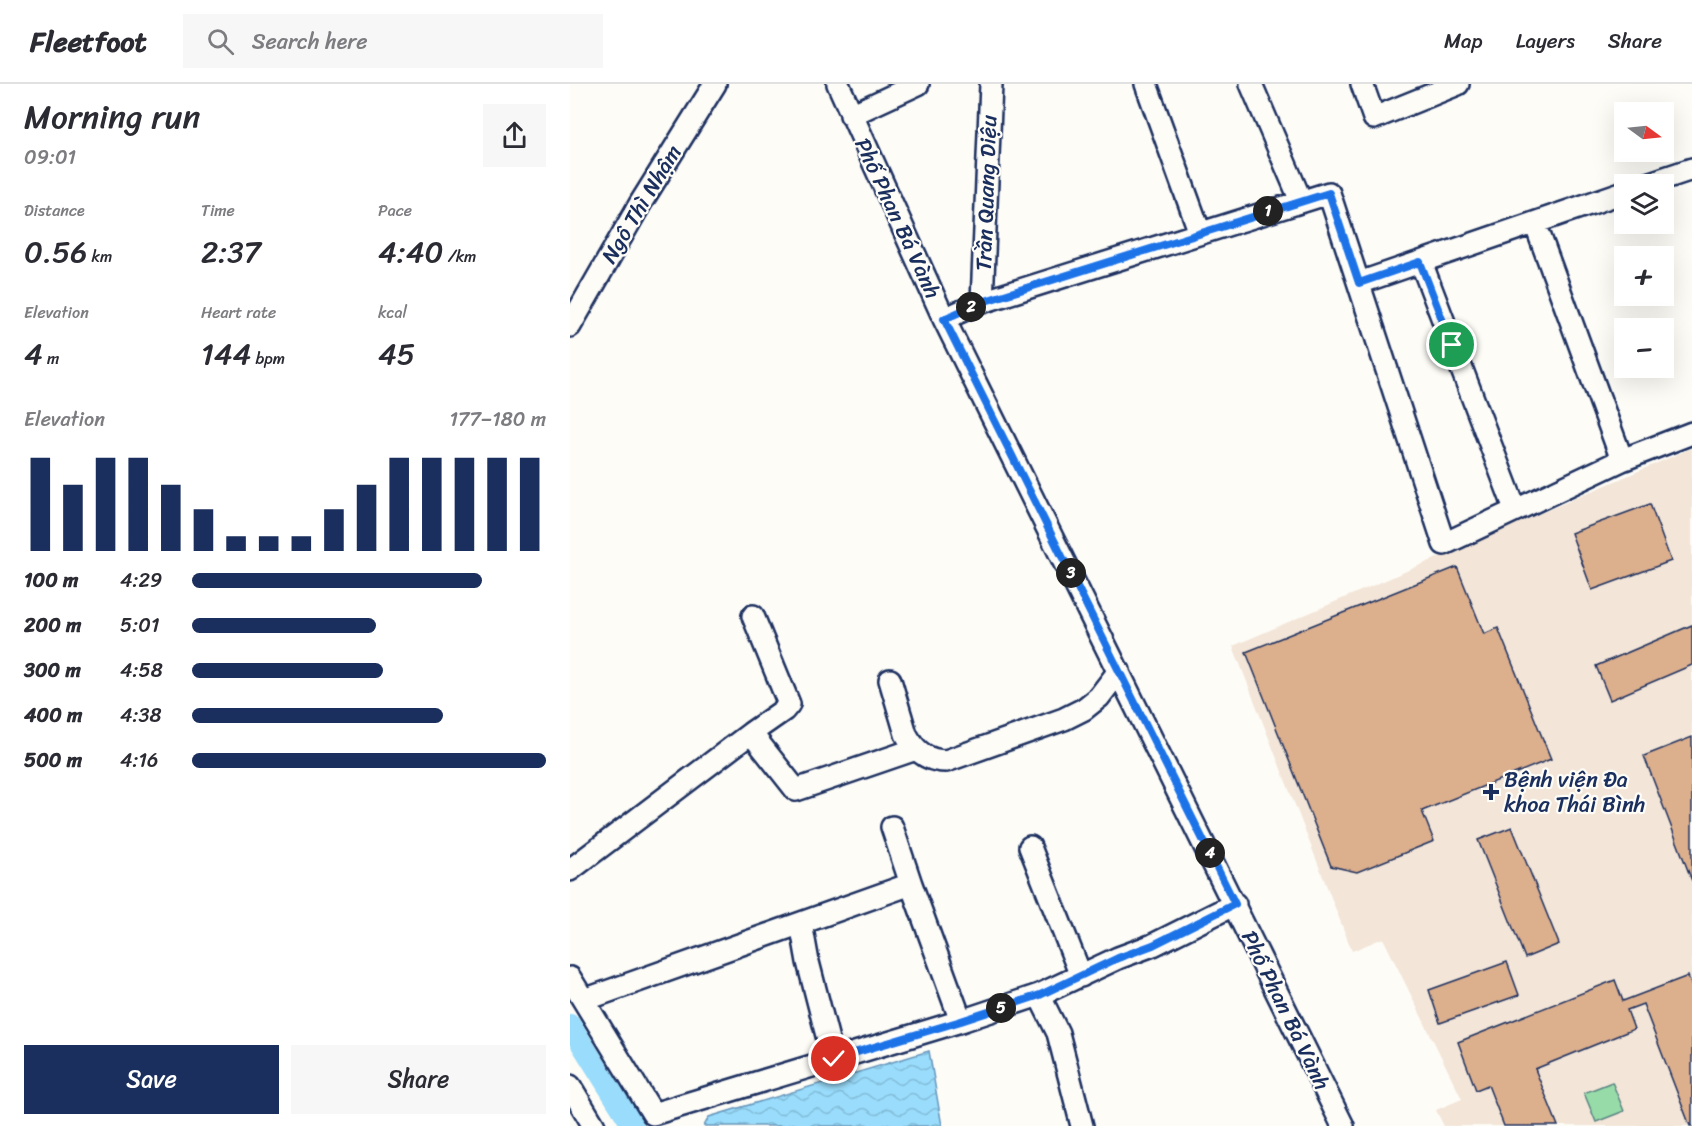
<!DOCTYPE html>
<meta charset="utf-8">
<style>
body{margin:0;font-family:Sriracha,sans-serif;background:#f7f7f7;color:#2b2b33;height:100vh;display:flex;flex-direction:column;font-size:22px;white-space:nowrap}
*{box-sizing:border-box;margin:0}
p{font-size:20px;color:#7c7c81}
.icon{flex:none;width:33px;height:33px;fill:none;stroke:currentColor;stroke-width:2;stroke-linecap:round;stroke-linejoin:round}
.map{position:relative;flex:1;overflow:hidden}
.drawer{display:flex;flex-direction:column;background:#fff;width:570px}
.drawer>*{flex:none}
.needle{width:39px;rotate:105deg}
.tools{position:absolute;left:1044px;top:18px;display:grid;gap:12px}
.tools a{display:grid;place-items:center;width:60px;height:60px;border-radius:0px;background:#fff;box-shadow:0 6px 24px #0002;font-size:30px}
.pin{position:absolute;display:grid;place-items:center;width:51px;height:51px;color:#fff;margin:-26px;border:3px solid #fff;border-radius:50%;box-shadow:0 2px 6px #0007}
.km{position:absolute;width:30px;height:30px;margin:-15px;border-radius:50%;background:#222;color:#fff;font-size:16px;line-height:30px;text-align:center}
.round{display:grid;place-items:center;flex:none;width:63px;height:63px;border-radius:0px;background:#f7f7f7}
.head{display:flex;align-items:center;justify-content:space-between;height:102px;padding:0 24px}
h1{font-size:33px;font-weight:600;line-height:45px}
.metrics{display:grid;grid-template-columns:repeat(3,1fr);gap:9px;height:102px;padding:6px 24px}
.metrics div{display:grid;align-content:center}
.metrics b{font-size:30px;font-weight:600}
.metrics small{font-size:16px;font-weight:400}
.metrics p{font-size:16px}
.chart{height:168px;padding:12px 24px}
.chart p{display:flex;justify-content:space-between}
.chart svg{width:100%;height:108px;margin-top:6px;stroke:#1b2f5e;stroke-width:6}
.cta{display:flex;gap:12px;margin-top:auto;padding:12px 24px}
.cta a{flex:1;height:69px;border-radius:0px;background:#1b2f5e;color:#fff;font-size:24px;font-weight:600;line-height:69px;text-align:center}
.cta a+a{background:#f7f7f7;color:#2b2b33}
ul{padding:0 24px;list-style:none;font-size:20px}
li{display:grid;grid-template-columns:96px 72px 1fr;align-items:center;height:45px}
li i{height:15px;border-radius:8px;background:#1b2f5e}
header{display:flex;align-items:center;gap:36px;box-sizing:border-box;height:84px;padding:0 30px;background:#fff;border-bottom:2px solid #e1e1e2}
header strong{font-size:28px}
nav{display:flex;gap:33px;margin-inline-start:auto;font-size:21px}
.search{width:420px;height:54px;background:#f7f7f7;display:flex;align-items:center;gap:15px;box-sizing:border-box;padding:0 21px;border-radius:0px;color:#7c7c81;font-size:22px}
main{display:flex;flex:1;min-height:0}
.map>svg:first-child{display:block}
</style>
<header>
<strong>Fleetfoot</strong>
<div class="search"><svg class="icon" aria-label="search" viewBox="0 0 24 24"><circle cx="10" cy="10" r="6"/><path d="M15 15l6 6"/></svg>Search here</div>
<nav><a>Map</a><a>Layers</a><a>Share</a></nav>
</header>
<main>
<section class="drawer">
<div class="head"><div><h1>Morning run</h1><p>09:01</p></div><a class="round"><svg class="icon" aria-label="share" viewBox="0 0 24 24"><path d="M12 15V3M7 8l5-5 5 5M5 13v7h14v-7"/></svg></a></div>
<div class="metrics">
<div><p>Distance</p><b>0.56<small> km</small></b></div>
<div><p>Time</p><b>2:37</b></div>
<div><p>Pace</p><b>4:40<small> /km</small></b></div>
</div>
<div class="metrics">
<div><p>Elevation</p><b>4<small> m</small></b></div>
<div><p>Heart rate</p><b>144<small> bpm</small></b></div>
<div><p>kcal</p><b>45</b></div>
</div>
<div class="chart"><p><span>Elevation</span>177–180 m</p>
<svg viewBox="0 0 160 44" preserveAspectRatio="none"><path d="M5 44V6M15 44V17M25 44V6M35 44V6M45 44V17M55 44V27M65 44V38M75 44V38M85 44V38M95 44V27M105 44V17M115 44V6M125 44V6M135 44V6M145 44V6M155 44V6"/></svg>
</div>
<ul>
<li><b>100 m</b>4:29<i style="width:82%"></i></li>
<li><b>200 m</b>5:01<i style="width:52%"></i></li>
<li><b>300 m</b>4:58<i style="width:54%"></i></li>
<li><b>400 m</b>4:38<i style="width:71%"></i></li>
<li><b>500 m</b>4:16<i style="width:100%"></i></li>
</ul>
<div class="cta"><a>Save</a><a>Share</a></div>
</section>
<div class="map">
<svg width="1122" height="1042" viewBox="0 0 1122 1042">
<defs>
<pattern id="water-waves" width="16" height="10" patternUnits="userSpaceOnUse" patternTransform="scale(1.5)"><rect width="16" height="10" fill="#99dcfb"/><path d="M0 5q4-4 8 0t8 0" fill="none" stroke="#83bdda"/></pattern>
</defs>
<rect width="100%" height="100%" fill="#fdfcf7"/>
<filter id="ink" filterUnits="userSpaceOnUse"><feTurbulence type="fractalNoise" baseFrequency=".0167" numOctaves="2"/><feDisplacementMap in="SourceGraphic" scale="12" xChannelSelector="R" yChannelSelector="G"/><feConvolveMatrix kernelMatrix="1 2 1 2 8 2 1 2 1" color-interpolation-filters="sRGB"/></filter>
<g filter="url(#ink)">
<!-- built -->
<path fill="#f3e5d7" d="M1122 364V1042H874L866 1026 892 1015 813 854 782 867 663 562Z"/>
<!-- park -->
<path fill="#97dba8" stroke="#598583" stroke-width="1.5" d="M1042 998 1054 1027 1026 1038 1014 1009Z"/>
<!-- water -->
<path fill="url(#water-waves)" stroke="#6797bc" stroke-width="1.5" d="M359 967 372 1042H134L139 1033Z"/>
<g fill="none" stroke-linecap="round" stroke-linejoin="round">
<!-- canal -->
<path stroke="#99dcfb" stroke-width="22" d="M0 941 63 1042"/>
</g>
<!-- building -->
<path fill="#dcaf8d" stroke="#1b2f5e" stroke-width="1.5" d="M1080 420 1101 477 1022 506 1001 449Z
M887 483 914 550 928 544 981 675 852 727 864 757 787 788 761 782 676 568Z
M1122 541V581L1040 616 1026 582Z
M1122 653V797L1074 672Z
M942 743 989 860 955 874 908 756Z
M937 878 949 911 870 939 859 906Z
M1118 892 1122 903V1042H1120L1073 920 1057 926 1064 945 965 985 988 1042H934L918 1001 906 1006 888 958 1045 896 1053 917Z"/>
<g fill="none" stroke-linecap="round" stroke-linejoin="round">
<defs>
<path id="minor" d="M268 0 374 235 773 1042
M576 0 630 149
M681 0 731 117
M792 0 804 34 888 0
M281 31 348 0
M1077 100 1122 85
M965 139 1052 376
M851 178 945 425
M789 199 1054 108
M412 218 421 0
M374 235 412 218 759 109 874 460 1052 376 1122 349
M0 242 70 120 145 0
M320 596 336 650C345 667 357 677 376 677L494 635 514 625 529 613 549 587
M181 649 214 626 219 620 183 532
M322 743 341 800
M460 763 511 892
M0 786 181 649 226 706 346 665
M231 839 238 878 263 975
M0 894 83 1030 391 937 469 911 548 874 583 861 665 820
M469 911 488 949 512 1042
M14 916 341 800 391 937
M0 1002 24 1042"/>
</defs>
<!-- minor casing -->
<use href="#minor" stroke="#1b2f5e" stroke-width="26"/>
<!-- minor -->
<use href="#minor" stroke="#fdfcf7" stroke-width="21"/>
</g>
</g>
<g fill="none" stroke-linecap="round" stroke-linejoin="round" filter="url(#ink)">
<defs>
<path id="route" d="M264 975 391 937 470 911 548 874 583 861 665 820 374 235 412 218 759 109 789 199 850 178 882 261"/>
</defs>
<!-- route casing -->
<use href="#route" stroke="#fff" stroke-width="12"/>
<!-- route -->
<use href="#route" stroke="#1a73e8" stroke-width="8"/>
</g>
<!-- markers -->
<path fill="#1b2f5e" stroke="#fdfcf7" stroke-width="2" d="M918 699h6v6h6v6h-6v6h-6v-6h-6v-6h6z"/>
<g text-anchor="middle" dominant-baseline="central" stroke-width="4.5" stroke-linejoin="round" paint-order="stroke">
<!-- street labels -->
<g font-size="22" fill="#1b2f5e" stroke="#fdfcf7">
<text transform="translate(416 109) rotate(-88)">Trần Quang Diệu</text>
<text transform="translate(71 120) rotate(-59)">Ngô Thì Nhậm</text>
<text transform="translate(328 134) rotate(65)">Phố Phan Bá Vành</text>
<text transform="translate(716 926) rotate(64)">Phố Phan Bá Vành</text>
</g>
<!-- poi labels -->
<g font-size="22" fill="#1b2f5e" stroke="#fdfcf7" text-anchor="start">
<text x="934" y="695">Bệnh viện Đa<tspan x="934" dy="25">khoa Thái Bình</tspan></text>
</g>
</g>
</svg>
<div class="tools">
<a><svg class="needle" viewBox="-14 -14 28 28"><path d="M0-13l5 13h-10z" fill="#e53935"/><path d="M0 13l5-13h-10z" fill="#7c7c81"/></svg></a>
<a><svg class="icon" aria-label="layers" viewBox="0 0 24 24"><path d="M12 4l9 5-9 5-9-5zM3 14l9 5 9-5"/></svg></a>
<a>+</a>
<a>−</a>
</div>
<div class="pin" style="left:882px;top:261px;background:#1e9e55"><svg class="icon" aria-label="arrive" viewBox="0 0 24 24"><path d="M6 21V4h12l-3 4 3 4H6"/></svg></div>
<div class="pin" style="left:264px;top:975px;background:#d93025"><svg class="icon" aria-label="check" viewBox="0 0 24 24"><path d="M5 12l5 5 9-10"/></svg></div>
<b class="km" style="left:698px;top:127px">1</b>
<b class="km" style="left:401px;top:223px">2</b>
<b class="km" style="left:501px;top:489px">3</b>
<b class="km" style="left:640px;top:769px">4</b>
<b class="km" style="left:431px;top:924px">5</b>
</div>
</main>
